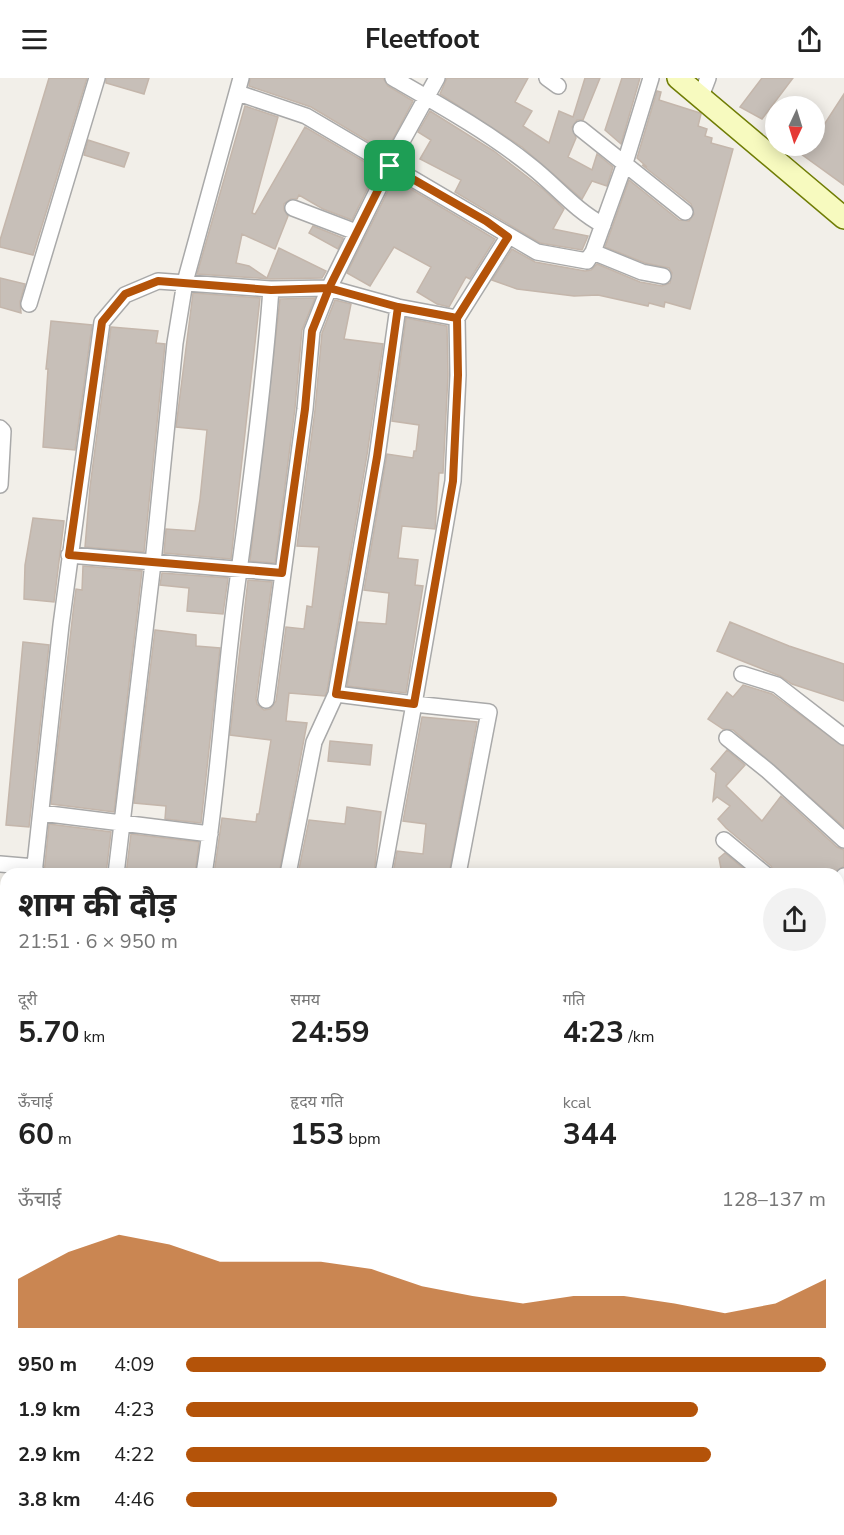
<!DOCTYPE html>
<html lang="hi">
<meta charset="utf-8">
<style>
body{margin:0;font-family:"Nunito Sans","Noto Sans Devanagari",sans-serif;background:#f2f2f2;color:#222;height:100vh;display:flex;flex-direction:column;font-size:22px;white-space:nowrap}
*{box-sizing:border-box;margin:0}
p{font-size:20px;color:#767676}
.icon{flex:none;width:33px;height:33px;fill:none;stroke:currentColor;stroke-width:2;stroke-linecap:round;stroke-linejoin:round}
.map{position:relative;flex:1;overflow:hidden}
.drawer{position:absolute;left:0px;top:790px;width:844px;height:668px;display:flex;flex-direction:column;background:#fff;border-radius:18px 18px 0 0;box-shadow:0 3px 15px #0003}
.drawer>*{flex:none}
.needle{width:39px;rotate:184deg}
.tools{position:absolute;left:765px;top:18px;display:grid;gap:12px}
.tools a{display:grid;place-items:center;width:60px;height:60px;border-radius:50%;background:#fff;box-shadow:0 3px 15px #0003;font-size:30px}
.pin{position:absolute;display:grid;place-items:center;width:51px;height:51px;color:#fff;margin:-26px;border-radius:12px;box-shadow:0 3px 9px #0006}
.round{display:grid;place-items:center;flex:none;width:63px;height:63px;border-radius:32px;background:#f2f2f2}
.summary{display:flex;align-items:center;justify-content:space-between;height:102px;padding:0 18px}
h1{font-size:33px;font-weight:700;line-height:45px}
.figures{display:grid;grid-template-columns:repeat(3,1fr);gap:9px;height:102px;padding:6px 18px}
.figures div{display:grid;align-content:center}
.figures b{font-size:30px;font-weight:700}
.figures small{font-size:16px;font-weight:400}
.figures p{font-size:16px}
.chart{height:168px;padding:12px 18px}
.chart p{display:flex;justify-content:space-between}
.chart svg{width:100%;height:108px;margin-top:6px;fill:#b45309;opacity:.7}
ul{padding:0 18px;list-style:none;font-size:20px}
li{display:grid;grid-template-columns:96px 72px 1fr;align-items:center;height:45px}
li i{height:15px;border-radius:8px;background:#b45309}
header{display:flex;justify-content:space-between;align-items:center;height:78px;padding:0 18px;background:#fff;font-size:27px;font-weight:700}
.map>svg:first-child{display:block}
</style>
<header><svg class="icon" aria-label="menu" viewBox="0 0 24 24"><path d="M4 6h16M4 12h16M4 18h16"/></svg>Fleetfoot<svg class="icon" aria-label="share" viewBox="0 0 24 24"><path d="M12 15V3M7 8l5-5 5 5M5 13v7h14v-7"/></svg></header>
<div class="map">
<svg width="844" height="1457" viewBox="0 0 844 1457">
<rect width="100%" height="100%" fill="#f2efe9"/>
<g fill="none" stroke-linecap="round" stroke-linejoin="round">
<!-- stream -->
<path stroke="#aad3df" stroke-width="5" d="M0 1168 6 1169
M838 1269 844 1266"/>
</g>
<!-- building -->
<path fill="#c7bfb8" stroke="#c4b6ab" stroke-width="1.5" d="M49 0H87L33 177 0 169V162Z
M106 0H149L144 16 106 5Z
M250 0H383L388 8 413 23 386 74 311 29 249 8Z
M447 0H528L515 24 532 33 523 48 549 65 559 33 573 39 585 0H600L583 42H577L572 49 576 60 568 79 592 92 597 76 613 89 607 108 592 103 582 121 522 69 440 16Z
M622 0H640L621 66 605 52Z
M762 0H793L762 41 740 29Z
M657 13 661 14 659 22 700 35 701 36 698 48 707 51 705 58 712 60 711 65 733 71 690 231 665 224 664 229 649 225 648 228 598 217 574 218 517 211 492 202 512 171 535 184 585 193 591 192 597 186 640 204 662 208 670 205 672 195 669 190 645 185 605 169 629 102 679 142 689 143 694 136 691 126 642 87 647 89 637 80Z
M844 16V107L790 68H814V45L822 50Z
M245 28 278 39 252 135 255 136 305 49 377 91 352 142 323 131 299 117 297 121H291L284 126V132L288 138 275 171 242 156 236 185 249 188 267 200 279 170 326 193 322 200 271 201 197 196Z
M430 33 494 73 543 111 564 131 553 151 588 158 582 172 540 165 455 114 461 102 420 81 431 62 418 54Z
M88 62 129 75 124 89 84 77Z
M394 101 495 161 470 201 466 199 449 229 437 226 417 214 431 189 394 169 370 208 347 195Z
M313 148 343 160 338 171 309 155Z
M0 200 25 206 20 224 21 235 0 229Z
M193 215 260 220 231 481 164 475 166 451 195 453 200 421 207 352 176 349Z
M315 220 302 252 295 330 275 485 250 483 280 221Z
M335 222 351 226 344 261 383 266 367 377 327 613 325 618 289 615 286 643 307 645 279 796H214L222 740 256 744 257 736H259L271 662 230 657 248 502 272 504 256 621 257 626 264 632 270 631 276 623 286 549 304 551 307 528 312 529 319 469 297 468 315 332 322 255Z
M406 240 447 248 448 297 443 395H439L435 451 402 448 398 480 418 482 415 507 423 508 406 615 347 608 358 544 386 546 389 515 364 512 387 376 413 380 414 373H416L419 347 392 343Z
M51 243 92 247 75 372 43 369 48 291H46Z
M111 249 158 253 156 265 165 266 144 474 85 469 90 409Z
M33 440 64 443 54 524 24 521 25 487Z
M83 488 142 493 114 734 51 726 74 526 76 511 82 512Z
M162 495 228 500 223 536 187 533 189 510 160 507Z
M730 544 789 568 844 586V623L792 606 780 598 717 573Z
M155 552 196 557V568L220 570 201 745 165 741 166 728 134 725Z
M23 564 49 567 29 749 6 747Z
M743 607 772 616 844 669V749L733 652 723 651 708 641 727 614 733 619Z
M422 639 477 644 449 796H393L397 773 423 776 426 746 403 743Z
M330 663 372 667 370 687 328 683Z
M727 672 745 687 726 708 762 743 781 718 837 769 844 772V788L832 796H775L771 788 726 750 718 741 730 728 717 719 713 723 716 695 711 691Z
M347 729 381 734 374 796H298L309 742 345 746Z
M49 746 111 754 106 796H44Z
M131 756 199 764 195 796H126Z
M725 775 750 796H722L719 780Z"/>
<g fill="none" stroke-linecap="round" stroke-linejoin="round">
<defs>
<path id="street" d="M393 0C440 27 490 55 532 89 556 108 575 132 603 147
M547 0 558 8
M238 15 306 38 537 174 587 183 593 174 624 88 651 0
M700 21 708 0
M581 51 685 134
M293 130 356 154
M593 174 642 194 663 198
M29 226 97 0
M0 350 3 353 0 407
M69 477 282 495
M742 596 777 607 844 659
M336 616 377 379 398 229
M266 622 305 331 312 253 329 210 401 65 437 0
M727 660 768 693 844 762
M41 735 210 756
M724 762 765 796
M0 786 35 789
M34 796 61 547 102 244 125 217 158 203 271 211 329 210 398 229 457 240
M116 796 153 485 175 265 185 204 241 0
M204 796C220 696 224 594 239 493 252 399 264 306 271 211
M288 796 314 664 336 616 414 626 383 796
M458 796 489 634 414 626 453 403 458 297 457 240 508 159
M838 805 844 798
M838 860 844 865
M838 928 844 921
M0 1028 6 1027
M838 1046 844 1040"/>
<path id="secondary" d="M678 0 844 140"/>
</defs>
<!-- street casing -->
<use href="#street" stroke="#a9a9a9" stroke-width="18"/>
<!-- secondary casing -->
<use href="#secondary" stroke="#707d05" stroke-width="24"/>
<!-- street -->
<use href="#street" stroke="#fff" stroke-width="15"/>
<!-- secondary -->
<use href="#secondary" stroke="#f7fabf" stroke-width="21"/>
</g>
<g fill="none" stroke-linecap="round" stroke-linejoin="round">
<defs>
<path id="route" d="M390 88 329 210 271 212 158 203 125 216 102 244 69 477 282 495 305 331 312 253 329 210 398 229 457 240 458 297 453 403 414 626 336 616 377 379 398 229 457 240 508 159 486 143 390 88"/>
</defs>
<!-- route casing -->
<use href="#route" stroke="#fff" stroke-width="12"/>
<!-- route -->
<use href="#route" stroke="#b45309" stroke-width="8"/>
</g>
</svg>
<div class="tools">
<a><svg class="needle" viewBox="-14 -14 28 28"><path d="M0-13l5 13h-10z" fill="#e53935"/><path d="M0 13l5-13h-10z" fill="#767676"/></svg></a>
</div>
<div class="pin" style="left:390px;top:88px;background:#1e9e55"><svg class="icon" aria-label="arrive" viewBox="0 0 24 24"><path d="M6 21V4h12l-3 4 3 4H6"/></svg></div>
<section class="drawer">
<div class="summary"><div><h1>शाम की दौड़</h1><p>21:51 · 6 × 950 m</p></div><a class="round"><svg class="icon" aria-label="share" viewBox="0 0 24 24"><path d="M12 15V3M7 8l5-5 5 5M5 13v7h14v-7"/></svg></a></div>
<div class="figures">
<div><p>दूरी</p><b>5.70<small> km</small></b></div>
<div><p>समय</p><b>24:59</b></div>
<div><p>गति</p><b>4:23<small> /km</small></b></div>
</div>
<div class="figures">
<div><p>ऊँचाई</p><b>60<small> m</small></b></div>
<div><p>हृदय गति</p><b>153<small> bpm</small></b></div>
<div><p>kcal</p><b>344</b></div>
</div>
<div class="chart"><p><span>ऊँचाई</span>128–137 m</p>
<svg viewBox="0 0 160 44" preserveAspectRatio="none"><path d="M0 44V24L10 13L20 6L30 10L40 17L50 17L60 17L70 20L80 27L90 31L100 34L110 31L120 31L130 34L140 38L150 34L160 24V44z"/></svg>
</div>
<ul>
<li><b>950 m</b>4:09<i style="width:100%"></i></li>
<li><b>1.9 km</b>4:23<i style="width:80%"></i></li>
<li><b>2.9 km</b>4:22<i style="width:82%"></i></li>
<li><b>3.8 km</b>4:46<i style="width:58%"></i></li>
</ul>
</section>
</div>
